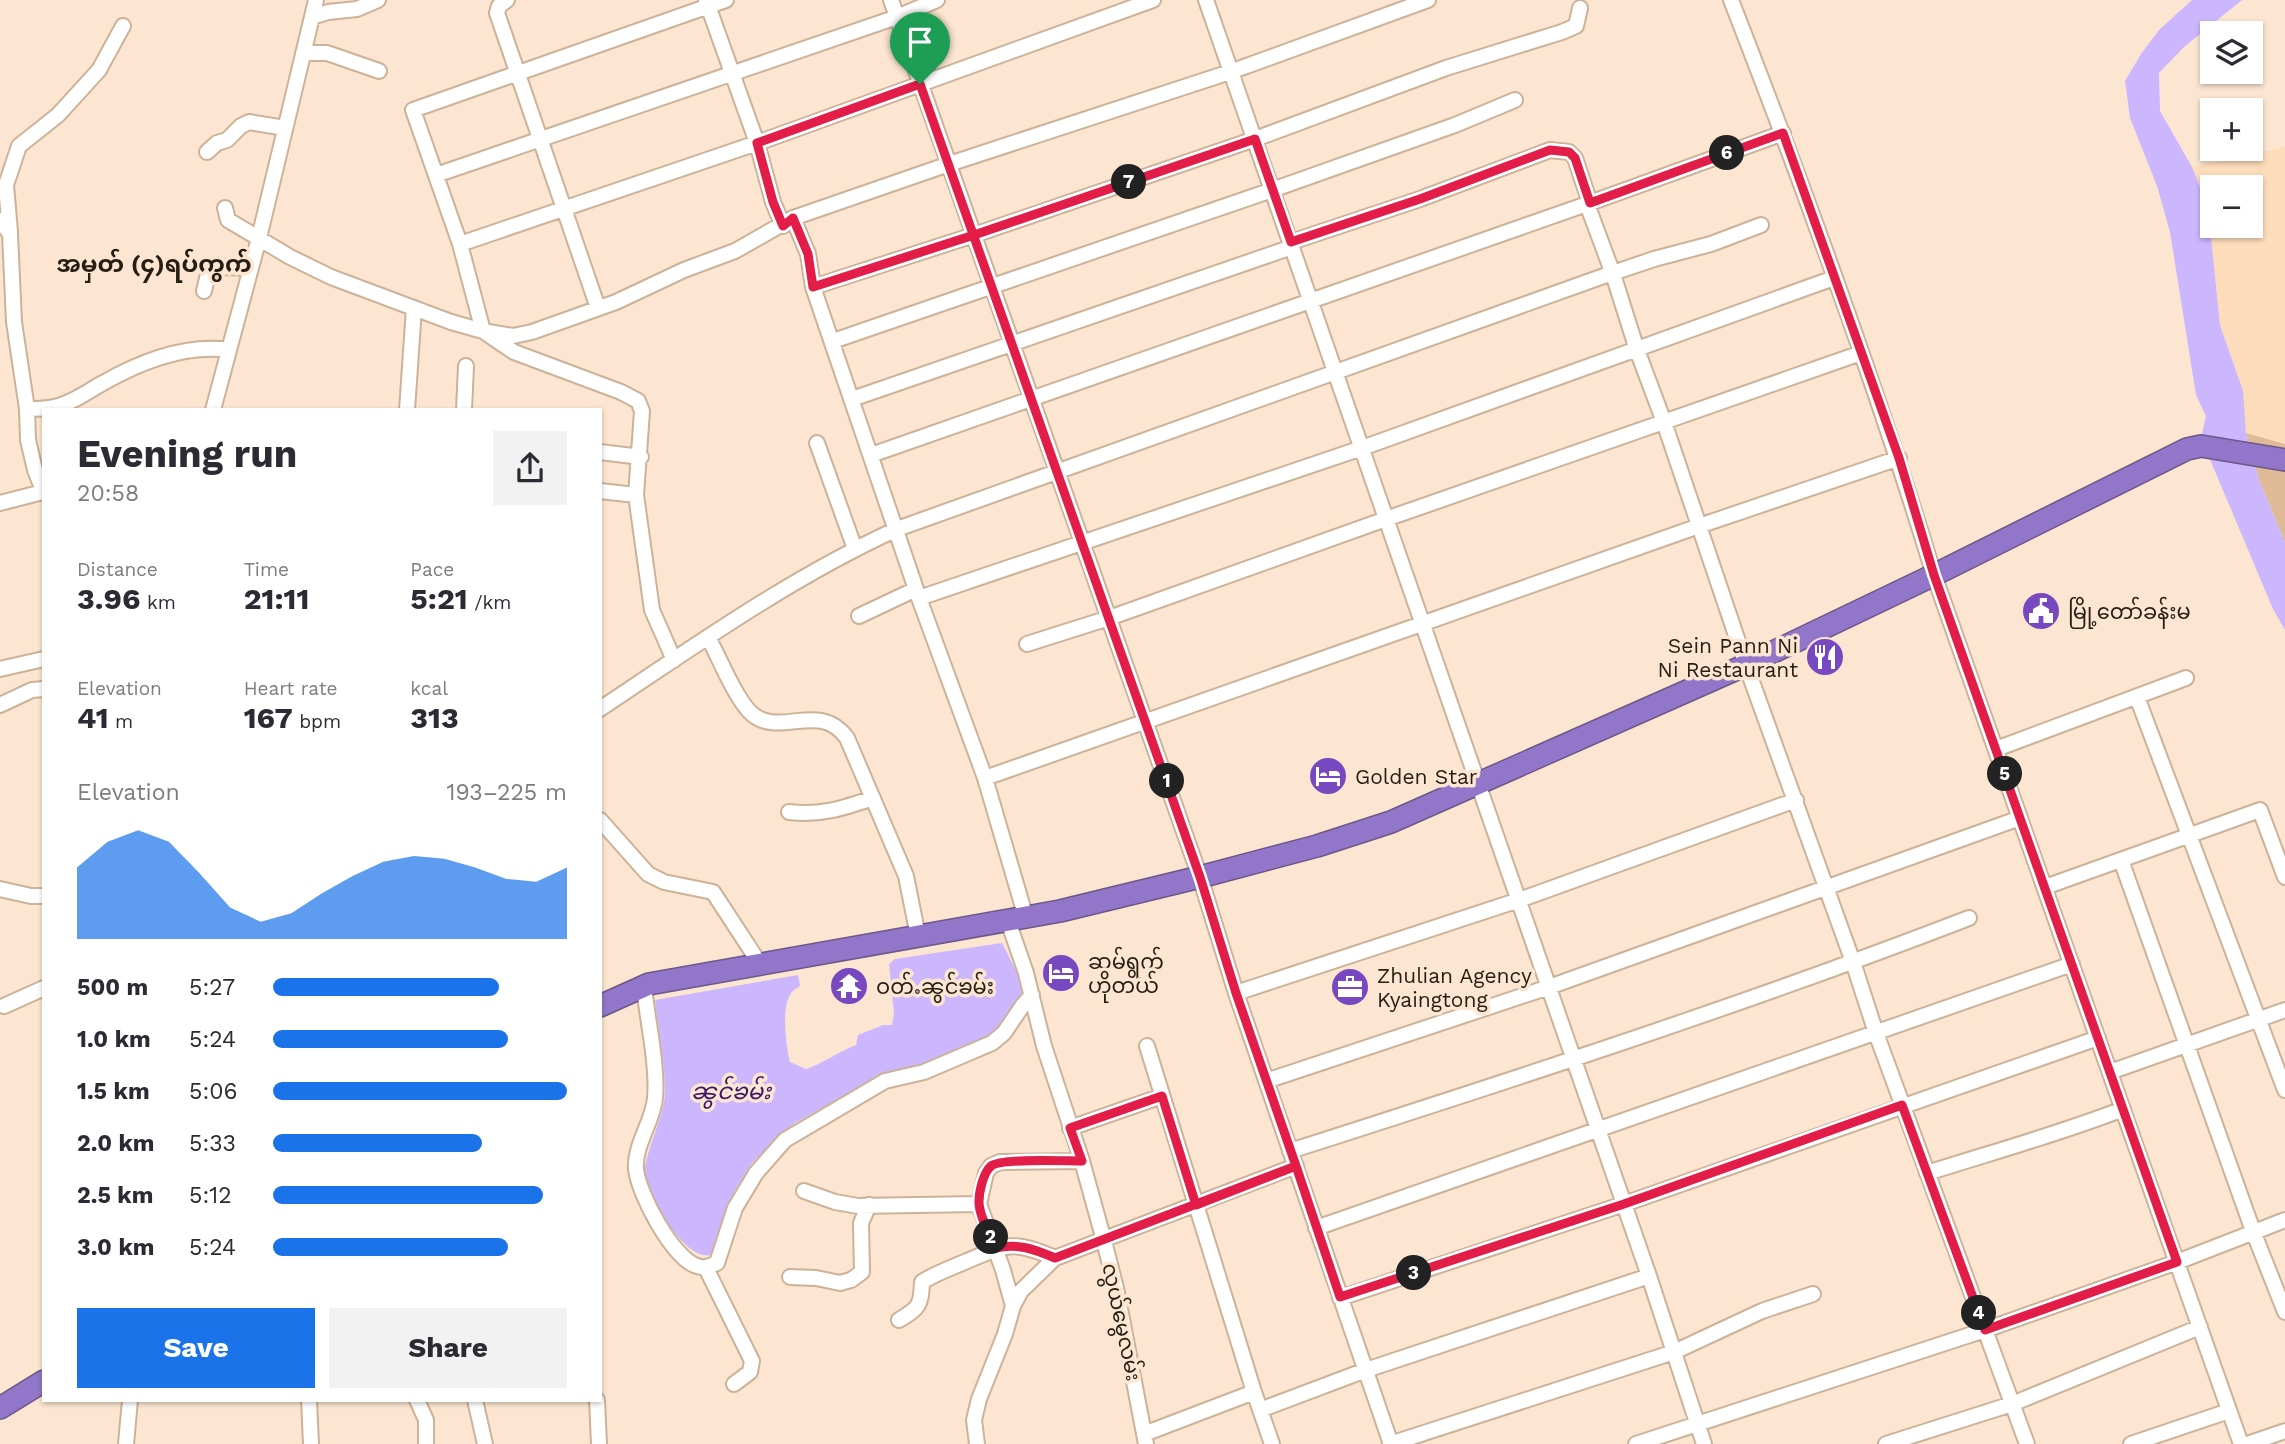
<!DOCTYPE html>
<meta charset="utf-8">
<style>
body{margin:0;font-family:"Work Sans","Noto Sans Myanmar",sans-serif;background:#f2f2f3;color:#2b2b33;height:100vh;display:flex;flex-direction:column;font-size:26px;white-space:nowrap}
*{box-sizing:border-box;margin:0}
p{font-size:23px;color:#7c7c81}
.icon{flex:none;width:38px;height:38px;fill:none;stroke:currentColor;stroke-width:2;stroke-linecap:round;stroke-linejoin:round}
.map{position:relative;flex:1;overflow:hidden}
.panel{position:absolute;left:42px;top:408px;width:560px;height:994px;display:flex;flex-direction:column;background:#fff;border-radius:0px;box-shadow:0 2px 5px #0004}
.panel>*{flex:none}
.controls{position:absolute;left:2200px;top:21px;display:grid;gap:14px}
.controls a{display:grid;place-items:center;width:63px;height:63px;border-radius:0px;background:#fff;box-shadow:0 2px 5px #0004;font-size:35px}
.pin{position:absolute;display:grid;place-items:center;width:60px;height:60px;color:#fff;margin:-72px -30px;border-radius:50% 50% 50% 0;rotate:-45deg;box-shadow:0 0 7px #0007}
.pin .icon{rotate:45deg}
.km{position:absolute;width:35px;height:35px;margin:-18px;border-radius:50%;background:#222;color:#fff;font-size:19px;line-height:35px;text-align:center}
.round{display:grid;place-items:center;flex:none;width:74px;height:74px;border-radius:0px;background:#f2f2f3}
.overview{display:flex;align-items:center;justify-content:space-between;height:119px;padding:0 35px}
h1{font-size:38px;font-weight:700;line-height:52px}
.stats{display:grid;grid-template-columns:repeat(3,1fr);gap:10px;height:119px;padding:7px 35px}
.stats div{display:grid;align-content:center}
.stats b{font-size:30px;font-weight:700}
.stats small{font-size:19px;font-weight:400}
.stats p{font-size:19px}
.chart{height:196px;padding:14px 35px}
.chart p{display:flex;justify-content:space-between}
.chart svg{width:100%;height:126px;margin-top:7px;fill:#1a73e8;opacity:.7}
.button{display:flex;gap:14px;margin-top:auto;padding:14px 35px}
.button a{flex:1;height:80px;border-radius:0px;background:#1a73e8;color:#fff;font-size:28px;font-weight:700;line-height:80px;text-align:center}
.button a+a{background:#f2f2f3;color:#2b2b33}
ul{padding:0 35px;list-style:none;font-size:23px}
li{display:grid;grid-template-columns:112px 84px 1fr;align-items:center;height:52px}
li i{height:18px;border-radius:9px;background:#1a73e8}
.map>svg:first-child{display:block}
</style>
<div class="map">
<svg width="2285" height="1444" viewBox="0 0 2285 1444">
<rect width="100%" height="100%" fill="#fce6d1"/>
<!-- built -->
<path fill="#fddcbb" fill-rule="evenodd" d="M2285 147V444L2246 433 2243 391 2220 325 2208 208 2192 167ZM2212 187H2250V226H2212Z"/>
<!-- green -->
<path fill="#deba96" d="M2246 433 2285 444V542L2259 480Z"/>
<!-- water -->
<path fill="#ccb6fd" d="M2192 0H2242L2184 47 2159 73 2160 111 2192 167 2208 208 2220 325 2243 391 2246 433 2259 480 2285 542V630L2273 609 2201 438 2206 416 2196 395 2170 232 2157 186 2130 118 2125 81 2141 54 2159 30Z
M1002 943 1025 988 999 1029 980 1042 920 1067 889 1071 795 1123 773 1142 751 1164 734 1192 723 1217 714 1253C689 1269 649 1197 645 1176 642 1159 665 1115 665 1092 665 1061 658 1030 655 1000L798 975 800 986C798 987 791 992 791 993 781 1007 786 1046 790 1062L806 1069C824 1063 838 1052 856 1045L858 1035 883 1025H892L894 1014 889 964 895 959Z"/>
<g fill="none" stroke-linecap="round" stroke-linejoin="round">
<defs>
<path id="minor" d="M507 0 499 6 497 13 598 308
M706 0 757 143 773 202 783 226
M891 0 1200 877 1236 993 1391 1444
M1206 0 1649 1276 1704 1444
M1731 0C1805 190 1875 381 1934 575L2241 1444
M312 17 328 12 357 9 378 0
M303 53H327L379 71
M207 152 217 143 227 140 241 126 249 122 285 128
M436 175 897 17 937 0
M1587 204 1613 274 1637 350 1664 422 1746 665 1853 962 1876 1033 2027 1444
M225 208 228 220 290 257 331 277 451 322 483 331 513 336 532 332 616 302 684 270 735 251 793 218 949 164 1230 72 1428 0
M793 218 808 254 813 287 919 598 985 778 1026 918
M0 220 10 234 14 322 27 409 28 440 35 470 44 493
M10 232 6 185 19 146 58 115 99 70 123 26
M1291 242 1420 199 1550 150 1569 152 1575 158 1590 203
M460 244 757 143 1153 0
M813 287 974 235 1255 139 1446 68 1562 32 1576 26 1580 8
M204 291 209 270 223 267 251 268
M833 341 1272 190 1455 125 1515 100
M852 399 1292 247
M27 409C36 409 45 409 54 407 71 404 88 391 103 383 140 362 186 344 229 350
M213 410 259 238 316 0
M407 410 414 308
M464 410 466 366
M817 443 855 549
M600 452 641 457
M871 455 1587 204 1783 133
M600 491 636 495
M0 503 43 492
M919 598 1362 448 1834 278
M859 616 916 589
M708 637C719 657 736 700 752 714 781 738 819 700 847 738L906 876 918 936
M1027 644 1109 618 1386 519 1861 353
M674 660 652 610 636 495 642 411 638 401 621 392 514 352 483 331 460 244 413 110 726 0
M0 669 44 659
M2137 697 2285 1090
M0 705 32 690 44 689
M600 709C696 645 792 577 897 529L1601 277 1654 259 1711 244 1761 225
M1996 749 2186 678
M985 778 1699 526 1899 458
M789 812C820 816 844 808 873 798
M600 820 648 874 664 882 713 892 760 964
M2121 860 2253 1231 2285 1312
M2045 887 2260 810 2285 877
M0 889 31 896H44
M1008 921 1026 973 1044 1046 1082 1161 1103 1237 1116 1288 1146 1444
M644 986C647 1019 658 1065 655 1098 653 1122 634 1145 636 1169 638 1193 673 1259 697 1266 705 1269 710 1266 717 1263L735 1208 756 1173 785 1140 885 1081 924 1072 992 1043 1004 1033 1023 1005 1032 995
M1236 993 1519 900 1796 800
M4 1006 44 988
M1147 1046 1254 1392 1272 1444
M2110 1072 2285 1010
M1266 1081 1549 987 2020 818
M1070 1128 1162 1096
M1290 1151C1518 1078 1746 1004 1969 918
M1927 1173C1993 1152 2059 1134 2123 1109
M804 1191 835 1202 858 1206 979 1204
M1316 1228 2072 964
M706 1268 752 1361 750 1372 734 1384
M790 1277 816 1278 840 1283 851 1280 862 1272 861 1223 869 1205
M1340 1298 1624 1204 2098 1038
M1013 1306 1003 1270 979 1204 986 1173 991 1166 1000 1162 1082 1161
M899 1320C919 1308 921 1306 922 1282 936 1273 951 1268 967 1261 1007 1244 1013 1240 1055 1258
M309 1400 311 1444
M417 1400 426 1420V1444
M475 1400 485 1444
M597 1400 599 1444
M1260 1410 1366 1370 1649 1276
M1144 1434 1254 1392
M126 1444 130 1400
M977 1444 974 1420 979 1399 1005 1334 1013 1306 1021 1291 1055 1258 1296 1166
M1390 1444 1674 1352 1762 1311 1813 1294
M1636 1444 1985 1330 2177 1262 2285 1220
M1886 1444 2012 1404 2200 1327
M2131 1444 2229 1411
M2247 1444 2285 1431"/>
<path id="highway" d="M600 1006 649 984 1060 911 1200 877 1317 846 1391 822 1746 665 1934 575 2187 449 2201 446 2285 460
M0 1408 44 1381"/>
</defs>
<!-- minor casing -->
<use href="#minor" stroke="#ccb298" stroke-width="18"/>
<!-- highway casing -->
<use href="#highway" stroke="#6c5789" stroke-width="24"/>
<!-- minor -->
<use href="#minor" stroke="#fff" stroke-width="14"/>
<!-- highway -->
<use href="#highway" stroke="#9276c9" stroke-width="21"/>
</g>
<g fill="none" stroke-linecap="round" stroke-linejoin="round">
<defs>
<path id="route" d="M920 84 1200 877 1236 993 1296 1166 1055 1258C1034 1249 1018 1243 995 1248 990 1234 979 1216 979 1202 979 1192 983 1173 991 1166 1002 1158 1065 1161 1082 1161L1070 1128 1162 1096 1196 1205 1296 1166 1340 1297 1624 1204 1902 1105 1985 1330 2177 1262 1934 575 1899 458 1783 133 1590 203 1575 158 1569 152 1550 150 1420 199 1291 242 1255 139 974 235 813 287 808 254 793 218 783 226 773 202 757 143 920 84"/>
</defs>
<!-- route casing -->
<use href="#route" stroke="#fff" stroke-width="14"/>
<!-- route -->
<use href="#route" stroke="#e11d48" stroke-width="9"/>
</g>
<!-- icons -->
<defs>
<symbol id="civic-disc" viewBox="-11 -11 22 22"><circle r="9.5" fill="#7848c0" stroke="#fce6d1"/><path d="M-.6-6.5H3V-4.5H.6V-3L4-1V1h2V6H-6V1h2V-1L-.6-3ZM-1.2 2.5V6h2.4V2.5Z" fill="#fff"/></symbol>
<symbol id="restaurant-disc" viewBox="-11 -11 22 22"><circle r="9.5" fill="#7848c0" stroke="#fce6d1"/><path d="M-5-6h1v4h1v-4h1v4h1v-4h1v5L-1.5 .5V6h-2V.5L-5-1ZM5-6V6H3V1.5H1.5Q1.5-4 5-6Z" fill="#fff"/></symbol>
<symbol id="hotel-disc" viewBox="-11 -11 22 22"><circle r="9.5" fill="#7848c0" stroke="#fce6d1"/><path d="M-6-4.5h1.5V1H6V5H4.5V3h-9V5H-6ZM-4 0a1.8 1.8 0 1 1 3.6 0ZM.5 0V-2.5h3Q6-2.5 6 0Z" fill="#fff"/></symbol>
<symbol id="temple-disc" viewBox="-11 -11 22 22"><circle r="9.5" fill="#7848c0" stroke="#fce6d1"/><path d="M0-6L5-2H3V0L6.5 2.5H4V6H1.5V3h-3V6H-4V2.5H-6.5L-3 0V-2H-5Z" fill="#fff"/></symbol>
<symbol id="office-disc" viewBox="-11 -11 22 22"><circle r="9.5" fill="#7848c0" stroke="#fce6d1"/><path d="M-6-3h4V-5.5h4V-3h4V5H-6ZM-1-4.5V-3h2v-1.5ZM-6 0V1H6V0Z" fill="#fff"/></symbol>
</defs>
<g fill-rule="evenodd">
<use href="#civic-disc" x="2019" y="589" width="44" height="44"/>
<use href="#restaurant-disc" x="1803" y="635" width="44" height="44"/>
<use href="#hotel-disc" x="1306" y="754" width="44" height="44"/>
<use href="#hotel-disc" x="1039" y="951" width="44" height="44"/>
<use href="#temple-disc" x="827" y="964" width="44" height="44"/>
<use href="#office-disc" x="1328" y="965" width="44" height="44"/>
</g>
<g text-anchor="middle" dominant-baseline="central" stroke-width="7" stroke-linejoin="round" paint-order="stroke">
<!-- poi labels -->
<g font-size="21" fill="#261d13" stroke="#fce6d1" text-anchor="start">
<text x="2068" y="611">မြို့တော်ခန်းမ</text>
<text x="1798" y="645" text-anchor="end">Sein Pann Ni<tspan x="1798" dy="24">Ni Restaurant</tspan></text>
<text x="1355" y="776">Golden Star</text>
<text x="1088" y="961">ဆမ်ရွက်<tspan x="1088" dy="24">ဟိုတယ်</tspan></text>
<text x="1377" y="975">Zhulian Agency<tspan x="1377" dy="24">Kyaingtong</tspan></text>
<text x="876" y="986">ဝတ်ႉၼွင်ၶမ်း</text>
</g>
<!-- street labels -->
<g font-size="21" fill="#261d13" stroke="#fce6d1">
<text transform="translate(1122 1322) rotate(78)">လွယ်မွေလမ်း</text>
</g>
<!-- water labels -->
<g font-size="23" font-style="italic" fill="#391666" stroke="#fce6d1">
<text x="731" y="1091">ၼွင်ၶမ်း</text>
</g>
<!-- quarter labels -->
<g font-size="24" font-weight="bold" fill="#261d13" stroke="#fce6d1">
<text x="154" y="264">အမှတ် (၄)ရပ်ကွက်</text>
</g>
</g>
</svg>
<div class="controls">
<a><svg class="icon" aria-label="layers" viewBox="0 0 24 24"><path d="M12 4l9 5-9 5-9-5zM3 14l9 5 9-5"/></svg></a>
<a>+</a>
<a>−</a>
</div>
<div class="pin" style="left:920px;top:84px;background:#1e9e55"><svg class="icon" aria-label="arrive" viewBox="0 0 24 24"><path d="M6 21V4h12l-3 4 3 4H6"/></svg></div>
<b class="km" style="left:1167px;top:781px">1</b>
<b class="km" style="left:991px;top:1237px">2</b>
<b class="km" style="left:1414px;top:1273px">3</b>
<b class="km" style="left:1979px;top:1313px">4</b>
<b class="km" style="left:2005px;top:774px">5</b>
<b class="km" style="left:1727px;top:153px">6</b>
<b class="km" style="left:1129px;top:182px">7</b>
<section class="panel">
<div class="overview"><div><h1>Evening run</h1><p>20:58</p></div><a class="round"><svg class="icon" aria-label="share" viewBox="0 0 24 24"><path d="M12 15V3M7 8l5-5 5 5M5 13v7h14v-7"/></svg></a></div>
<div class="stats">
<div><p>Distance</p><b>3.96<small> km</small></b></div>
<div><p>Time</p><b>21:11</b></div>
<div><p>Pace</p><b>5:21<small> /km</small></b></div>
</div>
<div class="stats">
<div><p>Elevation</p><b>41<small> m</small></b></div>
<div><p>Heart rate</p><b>167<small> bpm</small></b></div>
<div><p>kcal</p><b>313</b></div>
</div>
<div class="chart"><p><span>Elevation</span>193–225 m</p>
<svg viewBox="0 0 160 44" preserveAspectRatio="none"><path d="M0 44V19L10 10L20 6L30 10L40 21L50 33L60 38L70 35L80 28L90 22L100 17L110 15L120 16L130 19L140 23L150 24L160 19V44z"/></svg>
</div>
<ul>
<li><b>500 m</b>5:27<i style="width:77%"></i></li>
<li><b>1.0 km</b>5:24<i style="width:80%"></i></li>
<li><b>1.5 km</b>5:06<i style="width:100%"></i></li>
<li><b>2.0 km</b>5:33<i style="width:71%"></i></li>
<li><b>2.5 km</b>5:12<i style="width:92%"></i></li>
<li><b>3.0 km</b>5:24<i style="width:80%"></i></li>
</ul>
<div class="button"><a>Save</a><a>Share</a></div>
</section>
</div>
